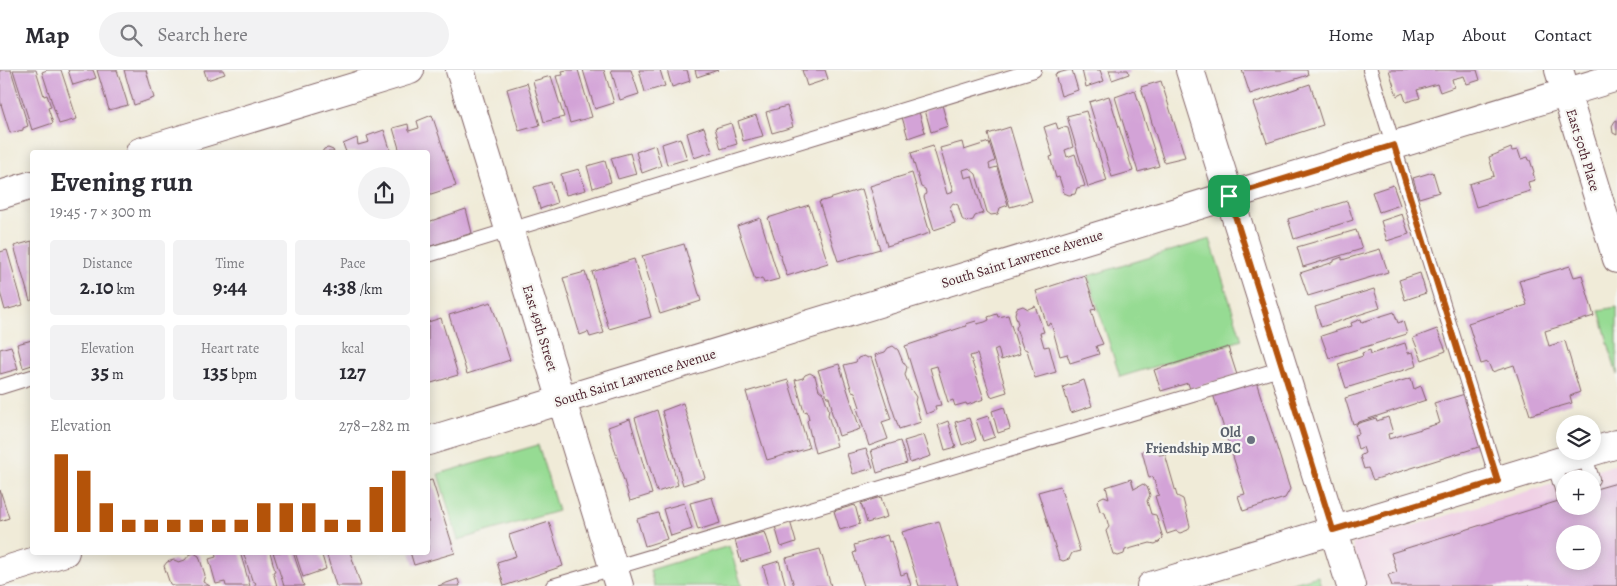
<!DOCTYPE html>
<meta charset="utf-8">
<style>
body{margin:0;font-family:Alegreya,serif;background:#f2f2f3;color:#2b2b33;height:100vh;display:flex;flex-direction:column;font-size:19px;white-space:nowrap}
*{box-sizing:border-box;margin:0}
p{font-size:16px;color:#7c7c81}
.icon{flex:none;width:28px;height:28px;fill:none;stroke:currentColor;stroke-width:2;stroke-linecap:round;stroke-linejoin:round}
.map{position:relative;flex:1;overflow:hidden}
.side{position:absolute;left:30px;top:80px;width:400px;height:405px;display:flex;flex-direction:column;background:#fff;border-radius:5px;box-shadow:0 2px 12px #0003}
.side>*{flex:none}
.controls{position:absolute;left:1556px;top:345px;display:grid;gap:10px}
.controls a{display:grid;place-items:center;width:45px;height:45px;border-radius:50%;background:#fff;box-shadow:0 2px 12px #0003;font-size:25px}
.pin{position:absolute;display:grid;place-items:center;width:42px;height:42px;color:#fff;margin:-21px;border-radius:10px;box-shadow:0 2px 8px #0006}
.round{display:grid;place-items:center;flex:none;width:52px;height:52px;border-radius:26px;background:#f2f2f3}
.summary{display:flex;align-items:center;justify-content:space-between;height:85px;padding:0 20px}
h1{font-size:28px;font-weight:700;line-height:38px}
.figures{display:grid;grid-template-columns:repeat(3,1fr);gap:8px;height:85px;padding:5px 20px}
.figures div{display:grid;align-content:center;border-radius:5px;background:#f2f2f3;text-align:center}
.figures b{font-size:21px;font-weight:700}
.figures small{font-size:14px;font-weight:400}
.figures p{font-size:14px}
.chart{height:140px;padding:10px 20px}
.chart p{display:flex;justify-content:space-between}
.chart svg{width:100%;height:90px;margin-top:5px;stroke:#b45309;stroke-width:6}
header{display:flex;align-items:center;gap:30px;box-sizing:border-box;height:70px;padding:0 25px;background:#fff;border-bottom:1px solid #e1e1e2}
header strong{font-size:24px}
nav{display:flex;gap:28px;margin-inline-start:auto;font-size:18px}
.search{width:350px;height:45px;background:#f2f2f3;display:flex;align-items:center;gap:12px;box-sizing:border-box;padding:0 18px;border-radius:28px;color:#7c7c81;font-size:19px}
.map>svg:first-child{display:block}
</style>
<header>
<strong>Map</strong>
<div class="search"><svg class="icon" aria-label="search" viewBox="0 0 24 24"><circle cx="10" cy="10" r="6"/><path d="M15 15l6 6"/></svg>Search here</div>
<nav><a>Home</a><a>Map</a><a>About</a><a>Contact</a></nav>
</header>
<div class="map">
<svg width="1617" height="516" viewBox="0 0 1617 516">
<rect width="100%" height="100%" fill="#f6f6f2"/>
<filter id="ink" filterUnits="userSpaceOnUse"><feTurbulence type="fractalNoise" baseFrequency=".02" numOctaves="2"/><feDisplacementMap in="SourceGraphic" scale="10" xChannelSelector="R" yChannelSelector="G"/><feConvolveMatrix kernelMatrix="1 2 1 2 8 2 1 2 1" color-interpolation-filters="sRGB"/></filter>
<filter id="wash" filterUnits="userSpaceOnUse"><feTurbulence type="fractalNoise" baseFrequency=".0096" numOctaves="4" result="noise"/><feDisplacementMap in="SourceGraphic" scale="20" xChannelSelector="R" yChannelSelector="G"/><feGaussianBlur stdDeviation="1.12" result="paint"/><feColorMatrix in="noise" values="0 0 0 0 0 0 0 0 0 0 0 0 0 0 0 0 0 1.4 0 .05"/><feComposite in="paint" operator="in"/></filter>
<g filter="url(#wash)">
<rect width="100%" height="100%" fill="#f0ebd8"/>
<!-- built -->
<path fill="#f0d0e5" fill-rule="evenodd" d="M1617 394V516H1365L1352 474 1565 410V436H1592V409H1569ZM1565 464H1592V491H1565Z"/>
<!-- green -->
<path fill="#96db93" stroke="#707d5f" d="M1210 169 1242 270 1120 307 1088 206Z
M1617 237V305L1599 240Z
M538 375 558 441 458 470 438 404Z
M729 476 742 516H654L650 500Z
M1318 506 1321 516H1283Z"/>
<g id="blocks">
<!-- building -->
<path fill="#d3a3d7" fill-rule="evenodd" d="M0 0H11L28 56 23 58V60L10 63 0 31Z
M13 0H36L44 26 47 25 51 37 48 38 53 53 32 60Z
M47 0H61L77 49 59 54 42 2Z
M68 0H93L96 8 73 15Z
M97 0H117L128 35 109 40Z
M124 0H146L154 28 134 35Z
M204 0H223L225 4 207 10Z
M567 0H578L592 47 570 53 556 6 563 5 562 1Z
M583 0H604L614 33 595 39Z
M611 0H631L639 24 620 30Z
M639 0H660L665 16 645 22Z
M667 0H687L690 11 672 17Z
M695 0H718L697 7Z
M802 0H825L828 9 807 16Z
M1069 0H1072L1078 20 1061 26 1055 4Z
M1082 0H1100L1104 11 1086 17Z
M1109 0H1128L1129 4 1112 10Z
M1242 0H1307L1308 5 1250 24Z
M1389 0H1477L1480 10 1467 14 1464 6 1452 9 1454 17 1440 22 1437 14 1417 20 1420 28 1406 32 1403 23 1397 26Z
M551 6 564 47 544 52 533 11Z
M1161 11 1185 87 1164 92 1141 17Z
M527 13 540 55 519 61 507 19Z
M1310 14 1323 55 1267 73 1253 33Z
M1135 20 1159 96 1138 102 1115 27Z
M1109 26 1133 101 1112 107 1089 32Z
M942 35 948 56 931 62 925 40Z
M787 36 793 57 772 63 766 42Z
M1086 41 1107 111 1088 117 1067 46Z
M919 42 925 62 908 68 902 47Z
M432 45 456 116 428 125V82H400L393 58 408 54 409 61 419 58 417 51Z
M756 45 763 66 743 71 738 51Z
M1617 50V65L1613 63 1612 56 1615 51Z
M731 53 737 74 721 79 715 58Z
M1056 53 1058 59 1064 57 1068 58 1073 77 1065 80 1067 87 1075 84 1085 116 1077 118 1075 124 1069 125 1064 123 1059 107 1056 108 1050 87 1053 86 1044 57Z
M704 57 712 82 694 88 687 63Z
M1010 57 1032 131 1010 137 988 64Z
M384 60 391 82H346L343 74 357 68 358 75 369 72 367 66Z
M680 68 687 89 667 95 662 74Z
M962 72 964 80 989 72 995 91 989 94 990 99 997 97 1008 135 1000 138 998 144 991 145 987 142 976 104 969 98 963 100 965 108 972 106 983 143 975 146 973 150 966 152 962 149 958 135 953 133 950 137 955 153 934 160 924 127 926 123 925 119 921 117 911 83 933 76 947 124 953 122 940 78Z
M655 75 661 96 642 103 636 82Z
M328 78 333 80 334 82H322L324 79Z
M1511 78 1512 81 1518 80 1521 89 1528 87 1529 90H1530L1534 102 1533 103 1535 110 1528 112 1530 121 1476 137 1469 114 1494 106 1489 87Z
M630 83 636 104 618 109 611 88Z
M605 91 611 112 593 118 587 96Z
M579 99 586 120 566 125 561 104Z
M1433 102 1439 122 1419 128 1413 108Z
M912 103 930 163 887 176 870 116Z
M551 112 557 133 540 139 534 117Z
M1393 115 1400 135 1379 142 1372 122Z
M862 119 880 179 838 191 819 132Z
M1347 131 1353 150 1294 169 1288 149Z
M809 135 828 193 787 206 768 148Z
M466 139 472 163 428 177V152Z
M1402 144 1409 164 1387 171 1381 151Z
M760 148 779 209 764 213 762 208 755 210 737 156Z
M1356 160 1362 179 1303 197 1297 177Z
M32 171V230L30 231 14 176Z
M684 174 701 231 660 244 642 186Z
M1380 179 1388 202 1308 226 1300 203 1334 192V190L1342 187V190Z
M7 180 23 235 5 240 0 222V182Z
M634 189 651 247 609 259 592 202Z
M1570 196 1574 207 1582 205 1594 246 1545 261 1549 276 1565 271 1580 322 1570 326 1572 333 1530 345 1514 295 1492 302 1488 292 1481 294 1468 253 1527 235 1519 211Z
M585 202 604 263 590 267 588 262 580 265 563 208Z
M1420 203 1426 223 1405 230 1399 210Z
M1085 205 1096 239 1091 240 1096 258 1103 274 1096 276 1099 284 1070 293 1067 284 1060 286 1051 253 1047 255 1036 221Z
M1374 219 1380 238 1321 257 1315 237Z
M491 232 510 290 467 304 449 245Z
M1023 236 1028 239 1035 236 1044 262 1040 263 1044 277 1049 276 1056 302 1035 308 1027 280 1023 278 1016 258 1018 254 1015 244 1016 240 1017 238Z
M1394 242 1398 253 1403 251 1407 264 1329 288 1321 266 1352 256 1351 253 1361 249 1362 252Z
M997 244 998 247 1008 245 1020 284 1001 290 998 278 994 280 1007 322 991 327 977 284 970 286 984 329 967 335 966 333 955 336 953 330 948 332 937 296 930 298 941 335 935 336 936 340 926 344 905 276 963 257 967 256 966 254 976 251 977 254 985 252 989 250 988 247Z
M441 248 458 305 428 314V252Z
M1437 259 1446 281 1422 290 1413 268Z
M32 270V295L23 298 17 274Z
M1405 273 1408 283 1413 282 1417 296 1346 318 1338 294 1363 286 1362 283 1370 280 1371 284Z
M11 276 18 299 0 304V279Z
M893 276 898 280 903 292 907 297 905 305 910 318 916 327 915 332 921 352 899 359 875 285 885 282 888 278Z
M1228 277 1237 305 1190 319 1188 313 1161 321 1154 300Z
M864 286 868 288 871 287 891 349 882 352 888 369 869 376 857 338 860 337 855 322 852 321 844 295 856 292 858 288Z
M839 294 860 359 839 366 831 340 832 338 829 327H827L818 300Z
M810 303 815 306 819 320 823 323 829 340 828 345 837 376 815 383 807 351 809 349 807 341 804 342 795 310 803 308 805 305Z
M1255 308 1290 419 1285 428 1243 441 1238 426 1245 424 1212 321Z
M1411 308 1414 319 1421 316 1426 330 1353 354 1345 328Z
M788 310 809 378 767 390 746 322Z
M1084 310 1092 336 1071 343 1063 317Z
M1465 324 1482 376 1373 410 1368 398 1364 399 1360 386 1365 383 1363 377 1358 379 1354 365 1359 364 1356 354 1376 348 1377 351 1388 347 1393 363 1388 364 1389 369 1440 353 1434 333Z
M683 333 705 408 683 415 662 341Z
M1004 337 1010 359 998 363 992 341Z
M657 340 678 415 657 422 635 348Z
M988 346 995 367 983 371 976 350Z
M969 348 976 370 962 375 955 352Z
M630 349 652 424 630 431 608 357Z
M948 351 956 377 945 380 938 355Z
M924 365 931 386 910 393 904 371Z
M900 371 907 393 877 403 871 380Z
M1156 377 1159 385 1165 384 1177 426 1183 429 1190 456 1188 460 1180 463 1176 461 1167 464 1155 426 1159 425 1153 407 1149 408 1142 381Z
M866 379 873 398 853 404 847 384Z
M1131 409 1134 419 1143 414 1147 417 1150 425 1147 431 1151 444 1156 445 1163 468 1159 472 1155 474 1150 473 1125 480 1124 484 1118 486 1113 484 1106 461 1109 457 1105 443 1100 441 1097 431 1100 428 1104 426 1109 428 1106 417Z
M432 410 455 483 414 495 410 482H428V411Z
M1617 413V516H1392L1388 505 1397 502 1391 483 1565 429V436H1592V420ZM1565 464H1592V491H1565Z
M1060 416 1080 481 1072 483 1069 489 1063 491 1059 489 1038 422Z
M0 420 9 448 0 451Z
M712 427 720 453 698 460 690 433Z
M881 427 887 447 867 453 861 433Z
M684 433 692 459 671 466 663 439Z
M855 435 860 454 840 460 834 441Z
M658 443 667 469 645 476 637 449Z
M790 451 796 472 781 477 775 456Z
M939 451 958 516H919L902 462Z
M549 452 563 496 504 516 497 492 516 486 509 465Z
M765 462 772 483 741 492 735 470Z
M887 465 889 472 891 471 901 505 907 503 911 516H864L853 483 856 482 854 475Z
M820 479 831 516H794L786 488Z
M215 482H240L250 516H226L225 512 216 514 209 489 216 487Z
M243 482H270L275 501 273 502 277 516H254L256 513 252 510Z
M273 482H293L304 516H284Z
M295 482H321L326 499 303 507Z
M326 482H350L361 516H336Z
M194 483 199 486 205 505 203 512 210 516H174L170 514 164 496 167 492 174 490 179 492 185 490 189 485Z
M779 491 786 516H769L763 496Z
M458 509 460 516H438Z"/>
</g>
</g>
<g filter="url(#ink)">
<use href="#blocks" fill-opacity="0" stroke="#846668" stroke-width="1"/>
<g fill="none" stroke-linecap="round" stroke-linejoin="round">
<defs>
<path id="lane" d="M1370 0 1498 411
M428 185 1034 0
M0 317 32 307
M1584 384 1592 409
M1554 393 1565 429
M553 516 1283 298"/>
<path id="street" d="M460 0 619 516
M1190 0 1351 516
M1559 0 1617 189
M140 82 410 0
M0 125 32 115
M428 371 1617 7
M0 502 65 482
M1151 516 1617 374"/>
</defs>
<!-- lane casing -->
<use href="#lane" stroke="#846668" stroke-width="16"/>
<!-- street casing -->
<use href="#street" stroke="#846668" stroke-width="30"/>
<!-- lane -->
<use href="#lane" stroke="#fff" stroke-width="14"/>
<!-- street -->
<use href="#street" stroke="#fff" stroke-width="28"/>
</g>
</g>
<g fill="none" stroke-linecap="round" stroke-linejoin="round" filter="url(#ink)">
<defs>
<path id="route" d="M1394 75 1498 411 1333 460 1229 126Z"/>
</defs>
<!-- route casing -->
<use href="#route" stroke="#fff" stroke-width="10"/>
<!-- route -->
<use href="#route" stroke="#b45309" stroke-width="6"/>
</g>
<!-- markers -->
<circle fill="#6b7280" stroke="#f6f6f2" stroke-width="2" cx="1251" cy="370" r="5"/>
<g text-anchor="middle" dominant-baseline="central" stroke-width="4.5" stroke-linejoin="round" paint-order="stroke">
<!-- street labels -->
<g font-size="14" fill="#4a1f2b" stroke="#f6f6f2">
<text transform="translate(1583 80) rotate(73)">East 50th Place</text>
<text transform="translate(1022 189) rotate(-17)">South Saint Lawrence Avenue</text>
<text transform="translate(540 258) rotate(73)">East 49th Street</text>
<text transform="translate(635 308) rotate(-17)">South Saint Lawrence Avenue</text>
</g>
<!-- worship labels -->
<g font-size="14" font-weight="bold" fill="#5b616d" stroke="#f6f6f2" text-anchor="end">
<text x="1241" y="362">Old<tspan x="1241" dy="16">Friendship MBC</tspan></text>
</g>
</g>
</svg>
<div class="controls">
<a><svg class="icon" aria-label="layers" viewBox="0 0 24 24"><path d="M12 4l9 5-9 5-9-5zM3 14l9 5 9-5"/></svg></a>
<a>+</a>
<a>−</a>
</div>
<div class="pin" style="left:1229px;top:126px;background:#1e9e55"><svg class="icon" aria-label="arrive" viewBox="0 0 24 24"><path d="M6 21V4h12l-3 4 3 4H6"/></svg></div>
<section class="side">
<div class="summary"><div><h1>Evening run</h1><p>19:45 · 7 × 300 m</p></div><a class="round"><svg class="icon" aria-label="share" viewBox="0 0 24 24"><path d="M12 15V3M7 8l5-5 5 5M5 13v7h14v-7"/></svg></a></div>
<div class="figures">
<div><p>Distance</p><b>2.10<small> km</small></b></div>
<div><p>Time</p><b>9:44</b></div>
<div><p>Pace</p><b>4:38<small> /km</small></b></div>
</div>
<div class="figures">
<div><p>Elevation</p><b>35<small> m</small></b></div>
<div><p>Heart rate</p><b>135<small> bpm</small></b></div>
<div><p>kcal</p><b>127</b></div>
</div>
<div class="chart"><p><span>Elevation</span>278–282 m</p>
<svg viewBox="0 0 160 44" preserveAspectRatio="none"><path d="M5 44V6M15 44V14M25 44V30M35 44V38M45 44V38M55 44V38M65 44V38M75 44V38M85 44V38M95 44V30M105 44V30M115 44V30M125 44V38M135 44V38M145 44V22M155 44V14"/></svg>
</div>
</section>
</div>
